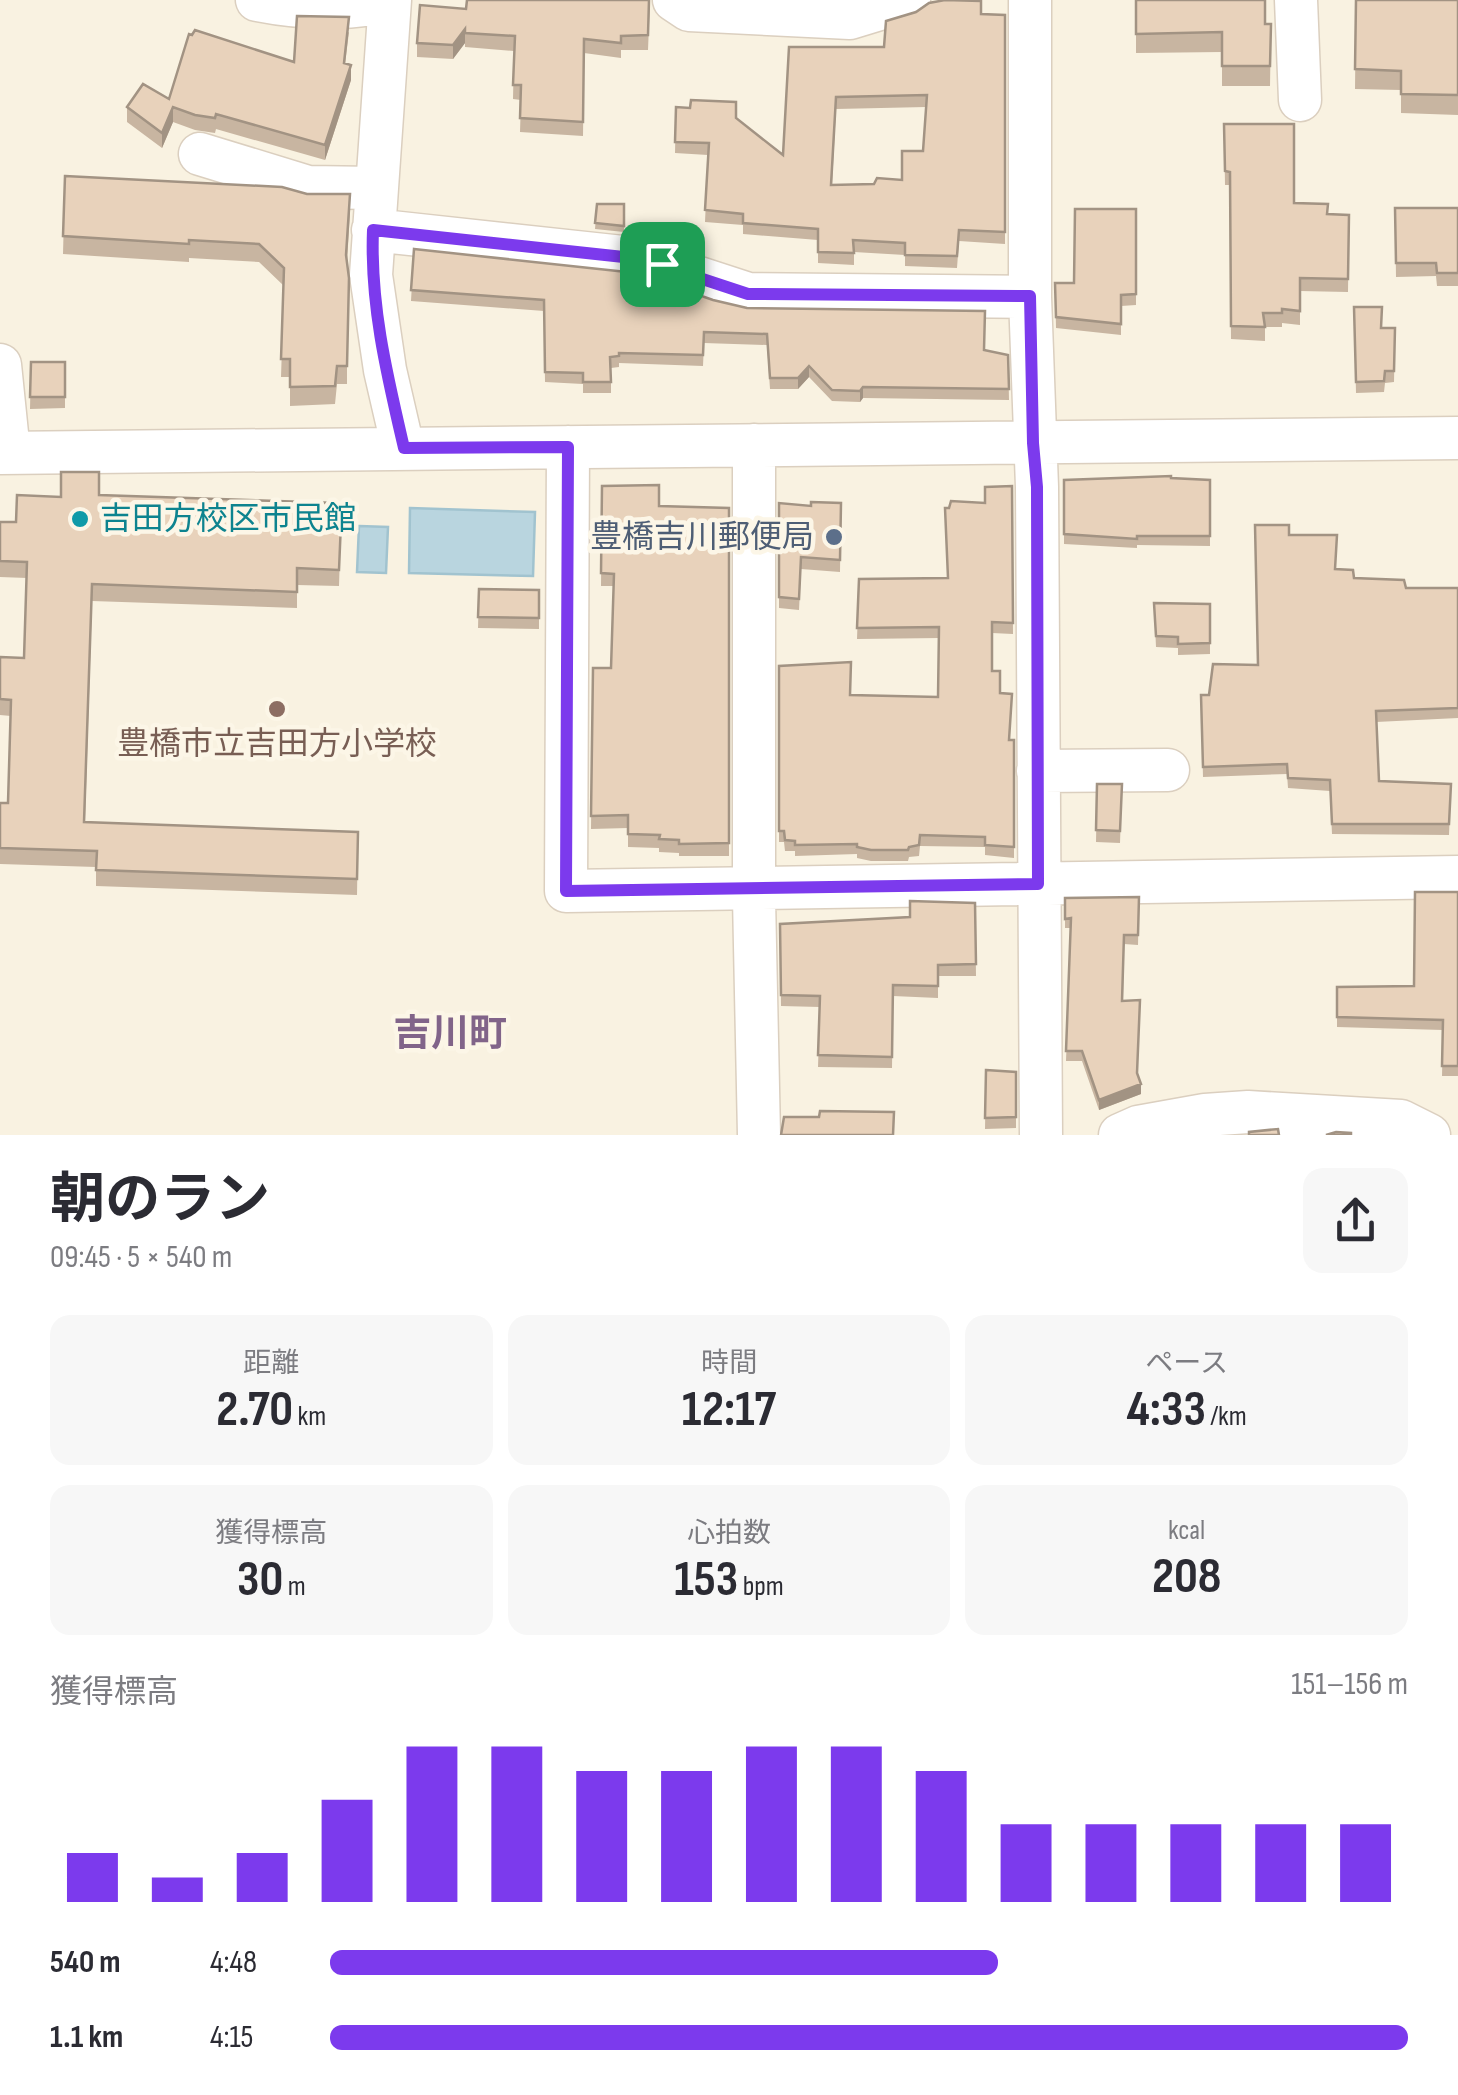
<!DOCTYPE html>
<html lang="ja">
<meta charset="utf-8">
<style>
body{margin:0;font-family:"Sofia Sans Condensed","Noto Sans JP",sans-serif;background:#f7f7f7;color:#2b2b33;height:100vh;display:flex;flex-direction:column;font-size:38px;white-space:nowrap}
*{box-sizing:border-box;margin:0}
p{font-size:32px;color:#7c7c81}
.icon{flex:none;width:55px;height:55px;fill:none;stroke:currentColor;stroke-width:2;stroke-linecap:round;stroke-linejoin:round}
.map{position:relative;height:1135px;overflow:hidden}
.details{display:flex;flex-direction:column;background:#fff;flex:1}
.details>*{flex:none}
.pin{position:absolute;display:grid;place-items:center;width:85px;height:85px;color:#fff;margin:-42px;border-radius:20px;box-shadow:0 5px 15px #0006}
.round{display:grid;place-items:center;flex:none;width:105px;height:105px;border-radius:20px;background:#f7f7f7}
.summary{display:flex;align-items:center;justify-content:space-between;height:170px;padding:0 50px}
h1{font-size:55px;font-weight:700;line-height:75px}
.stats{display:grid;grid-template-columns:repeat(3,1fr);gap:15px;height:170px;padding:10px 50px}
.stats div{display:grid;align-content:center;border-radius:20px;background:#f7f7f7;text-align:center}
.stats b{font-size:50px;font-weight:700}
.stats small{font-size:28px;font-weight:400}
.stats p{font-size:28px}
.chart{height:280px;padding:20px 50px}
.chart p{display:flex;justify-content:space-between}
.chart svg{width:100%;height:180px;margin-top:10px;stroke:#7c3aed;stroke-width:6}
ul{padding:0 50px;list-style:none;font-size:32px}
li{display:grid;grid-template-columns:160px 120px 1fr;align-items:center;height:75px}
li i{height:25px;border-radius:12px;background:#7c3aed}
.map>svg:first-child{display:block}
</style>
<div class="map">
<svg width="1458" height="1135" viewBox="0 0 1458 1135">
<rect width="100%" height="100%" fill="#f9f2e1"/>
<!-- water -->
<path fill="#b9d5df" stroke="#a1c3cf" stroke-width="2.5" d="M410 508 535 512 533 576 409 573Z
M359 526 388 527 386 573 357 572Z"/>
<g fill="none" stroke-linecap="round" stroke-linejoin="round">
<defs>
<path id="minor" d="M257 0C297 8 332 10 372 4L376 0
M390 0 371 275 385 370 403 448
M674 0 689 10 850 18 909 0
M1030 0V297L1037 487 1041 1135
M1296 0 1300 100
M200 154 308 187 376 188
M373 230 641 259 748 294 1030 297
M0 365 9 453
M754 445V898L759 1135
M568 447 566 891 1458 877
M0 453 1458 438
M1038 771 1168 770
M1120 1135 1138 1127 1205 1115 1248 1112 1401 1121 1429 1135"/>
</defs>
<!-- minor casing -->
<use href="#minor" stroke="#dbcfbf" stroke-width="45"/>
<!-- minor -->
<use href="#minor" stroke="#fff" stroke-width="42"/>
</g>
<!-- wall -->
<path fill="#c8b5a1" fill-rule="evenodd" d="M650 0 648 50H621V58L584 53 583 136 520 132 521 100 513 99 514 51 465 47V43L453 59 417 57V43L466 9Z
M1356 0H1458V115L1401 113V90L1355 89Z
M981 14 1005 15V244L959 241 957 268 905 266V255L854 252V265L818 263V240L743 234V225L705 222 708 155 675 153 676 107 736 118 783 155 789 47H884ZM926 107 923 151 902 180 874 184 832 185 836 109Z
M1271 24 1270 86H1222V52L1136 53V34Z
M349 32 345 64 351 80 325 160 216 129 215 133 195 130 173 122 162 148 127 122V107L169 99 294 62Z
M1224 124 1294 203 1328 214 1349 215 1348 292 1300 291V325L1282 323V327H1265V341L1231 339 1230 185H1225Z
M65 176 350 213 347 262V384H337L335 404 290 406V377H281L284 286 259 262 189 258V262L63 254Z
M597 204H624V232L595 229Z
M1395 208H1458V286H1437L1436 276 1396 277Z
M1136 209V305L1121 306V335L1056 328 1055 283H1074Z
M414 249 713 300 747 308 1008 355 1009 400 863 398 860 402 832 401 809 377 798 389H770L767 345 704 343 703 366 619 363V367L611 368V393H583V384L545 382 544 311 411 301Z
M1354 307 1382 328H1395L1394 382 1385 383 1384 392 1356 393Z
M31 362H65V408L30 409Z
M1171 478 1210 480V546L1137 545V548L1064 544V480Z
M602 486 659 506 729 508V856H679V853L659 852V848L628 847V828L591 829 593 668H611L614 586H601Z
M1012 486 1013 634 992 633V671L1000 693 1010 740H1014V858L985 855V847L920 846 919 856 909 857 908 861H871L857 858V854L795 856V851H785L784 842H779V666L851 695 938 697 939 638 857 639 859 579 948 578 985 503Z
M99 495 341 522 339 586 297 585V608L92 601 85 822 358 832 357 895 96 886V867L0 864V803H8L11 716 0 715V657L24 658 27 578 0 577V522H16L61 497Z
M779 503 811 506 841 503 840 572 801 569 799 610 779 608Z
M1336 569 1354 578 1406 588H1458V718L1376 722 1379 781 1451 784 1449 835 1332 834 1330 791 1288 788 1287 774 1203 777 1201 695H1209L1258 665Z
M479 589 539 590V629L478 628Z
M1154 603 1210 604V654L1178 655V648L1156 647Z
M1097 784H1122L1120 843 1096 842Z
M1458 892V1076H1442L1443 1030 1337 1027V987L1414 986Z
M1139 897 1138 945 1124 944 1123 1001 1141 1094 1099 1110 1082 1061H1066L1071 928H1065V898Z
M975 903 976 976H938V998L893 996 892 1068 818 1067 820 1007 781 1006 780 924 910 917Z
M986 1070 1016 1072V1128L985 1129Z"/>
<!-- shaded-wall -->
<path fill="#a29383" d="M465 29V43L453 59V45Z
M351 65V80L325 160V145Z
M173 107V122L162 148V133Z
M809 366V377L798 389V378Z
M863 387V398L860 402V391Z
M1141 1084V1094L1099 1110V1100Z"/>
<!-- building -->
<path fill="#e8d2bb" stroke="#a29383" stroke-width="2.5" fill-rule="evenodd" d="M467 0H649L648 35 621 36V43L584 39 583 122 520 118 521 85H513L515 36 465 33V29L453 45 417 43 420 5 466 9Z
M945 0 981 1V14L1005 15V232L959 230 957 256 905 255V243L853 240 854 253 818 252V229L743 223V214L705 210 709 143 675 142 676 107 690 108 691 100 736 102V118L783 155 789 47H884L886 21 916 12 929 3ZM927 95 923 151H902V180L877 178 874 184 831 185 836 97Z
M1136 0H1265V24H1271L1270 66H1222V32L1136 34Z
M1356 0H1458V95L1401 94V71L1355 69Z
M297 16 349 17 344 63 351 65 325 145 216 114 215 118 195 115 173 107 162 133 127 107 143 84 169 99 189 34 192 35 195 30 294 62Z
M1224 124H1294V203L1328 204 1327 214 1349 215 1348 279 1300 278V311L1282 309V313H1263L1265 327 1231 326 1230 172 1225 171Z
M65 176 282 187 307 194H350L346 255 349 278 347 366H337L335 386 290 387V359H281L284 268 259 244 189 240V244L63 236Z
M597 204H624V226L595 223Z
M1395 208H1458V273H1437L1436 263H1396Z
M1075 209H1136V294L1121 295V324L1056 317 1055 283H1074Z
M414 249 636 273 713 300 747 308 985 311 984 350 1008 355 1009 389 863 387 860 391 832 390 809 366 798 378H770L767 334 704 332 703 355 619 353V356L610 357 611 382H583V373L545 372 544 300 411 290Z
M1354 307H1382L1381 328H1395L1394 371H1385L1384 381 1356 382Z
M31 362H65V397H30Z
M61 472H99V495L337 503 336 521 341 522 339 570 297 568V592L92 584 84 822 358 832 357 879 96 870 97 851 0 848V803H8L11 700 0 699V657L24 658 27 562 0 561V522H16L17 495 61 497Z
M1171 476V478L1210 480V536H1137V539L1064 534V480Z
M659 485V506L729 508V843L679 844V840L659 839 660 835 628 834V815L591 816 593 668H611L614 574 601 573 602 486Z
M1012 486 1013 623 992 622V671H1000V693L1012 694 1009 740H1014V847L985 845V837L920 835 919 845 909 847 908 850H871L857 847V844L795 845V841L785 840 784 831H779V666L851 662 850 695 938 697 939 627 857 628 859 579 948 578 945 508H949L951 501 985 503V487Z
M811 502 841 503 840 560 801 557 799 599 779 597V503L811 506Z
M1255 525H1289V535H1337L1335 569 1353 570 1354 578 1404 580 1406 588H1458V708L1376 711 1379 781 1451 784 1449 824H1332L1330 780 1288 778 1287 764 1203 767 1201 695H1209L1213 664 1258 665Z
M479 589 539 590V618L478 617Z
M1154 603 1210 604V643L1178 644V637L1156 636Z
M1097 784H1122L1120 831 1096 830Z
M1415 892H1458V1066H1442L1443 1020 1337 1017V987L1414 986Z
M1139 897 1138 935H1124L1122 1001 1140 1000 1137 1073 1141 1084 1099 1100 1082 1051H1066L1071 918 1065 919V898Z
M910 901 975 903 976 964 938 965V986L893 985 892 1057 818 1055 820 996 781 995 780 924 910 917Z
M986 1070 1016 1072V1117L985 1118Z
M820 1111 894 1112 893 1135H781L784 1117H819Z
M1278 1129 1279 1135H1249V1132Z
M1336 1132 1351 1133V1135H1326Z"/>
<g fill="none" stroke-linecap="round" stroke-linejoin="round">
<defs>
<path id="route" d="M373 230 642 259 748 294 1030 296 1033 443 1037 487 1038 884 566 891 568 447 404 448C387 375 370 305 373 230Z"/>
</defs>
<!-- route casing -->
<use href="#route" stroke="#fff" stroke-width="20"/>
<!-- route -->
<use href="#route" stroke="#7c3aed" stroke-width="12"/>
</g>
<!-- markers -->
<circle fill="#0f9aa8" stroke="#fcf6e7" stroke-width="4" cx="80" cy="519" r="10"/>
<circle fill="#5c6f8a" stroke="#fcf6e7" stroke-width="4" cx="834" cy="537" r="10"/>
<circle fill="#8d6e63" stroke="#fcf6e7" stroke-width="4" cx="277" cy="709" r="10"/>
<g text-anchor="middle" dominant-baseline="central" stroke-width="9" stroke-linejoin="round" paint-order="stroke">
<!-- culture labels -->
<g font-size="32" fill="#0d838f" stroke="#fcf6e7" text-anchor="start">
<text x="100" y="519">吉田方校区市民館</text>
</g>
<!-- service labels -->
<g font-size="32" fill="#4e5e75" stroke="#fcf6e7" text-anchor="end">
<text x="814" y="537">豊橋吉川郵便局</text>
</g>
<!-- education labels -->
<g font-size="32" fill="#785e54" stroke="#fcf6e7">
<text x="277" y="744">豊橋市立吉田方小学校</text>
</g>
<!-- quarter labels -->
<g font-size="38" font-weight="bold" fill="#816489" stroke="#fcf6e7">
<text x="450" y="1034">吉川町</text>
</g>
</g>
</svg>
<div class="pin" style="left:662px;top:264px;background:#1e9e55"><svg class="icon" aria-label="arrive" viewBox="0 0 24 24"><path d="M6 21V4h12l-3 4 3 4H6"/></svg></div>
</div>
<section class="details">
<div class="summary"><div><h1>朝のラン</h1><p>09:45 · 5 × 540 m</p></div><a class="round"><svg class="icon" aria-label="share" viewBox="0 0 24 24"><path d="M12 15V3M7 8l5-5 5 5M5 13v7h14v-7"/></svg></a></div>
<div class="stats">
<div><p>距離</p><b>2.70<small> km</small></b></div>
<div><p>時間</p><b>12:17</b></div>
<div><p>ペース</p><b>4:33<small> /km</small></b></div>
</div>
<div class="stats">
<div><p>獲得標高</p><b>30<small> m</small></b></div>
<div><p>心拍数</p><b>153<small> bpm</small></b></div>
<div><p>kcal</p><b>208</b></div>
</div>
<div class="chart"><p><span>獲得標高</span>151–156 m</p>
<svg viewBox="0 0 160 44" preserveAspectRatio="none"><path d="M5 44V32M15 44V38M25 44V32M35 44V19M45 44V6M55 44V6M65 44V12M75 44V12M85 44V6M95 44V6M105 44V12M115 44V25M125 44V25M135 44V25M145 44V25M155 44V25"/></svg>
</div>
<ul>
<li><b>540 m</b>4:48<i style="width:62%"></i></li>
<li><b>1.1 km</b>4:15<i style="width:100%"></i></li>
</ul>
</section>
